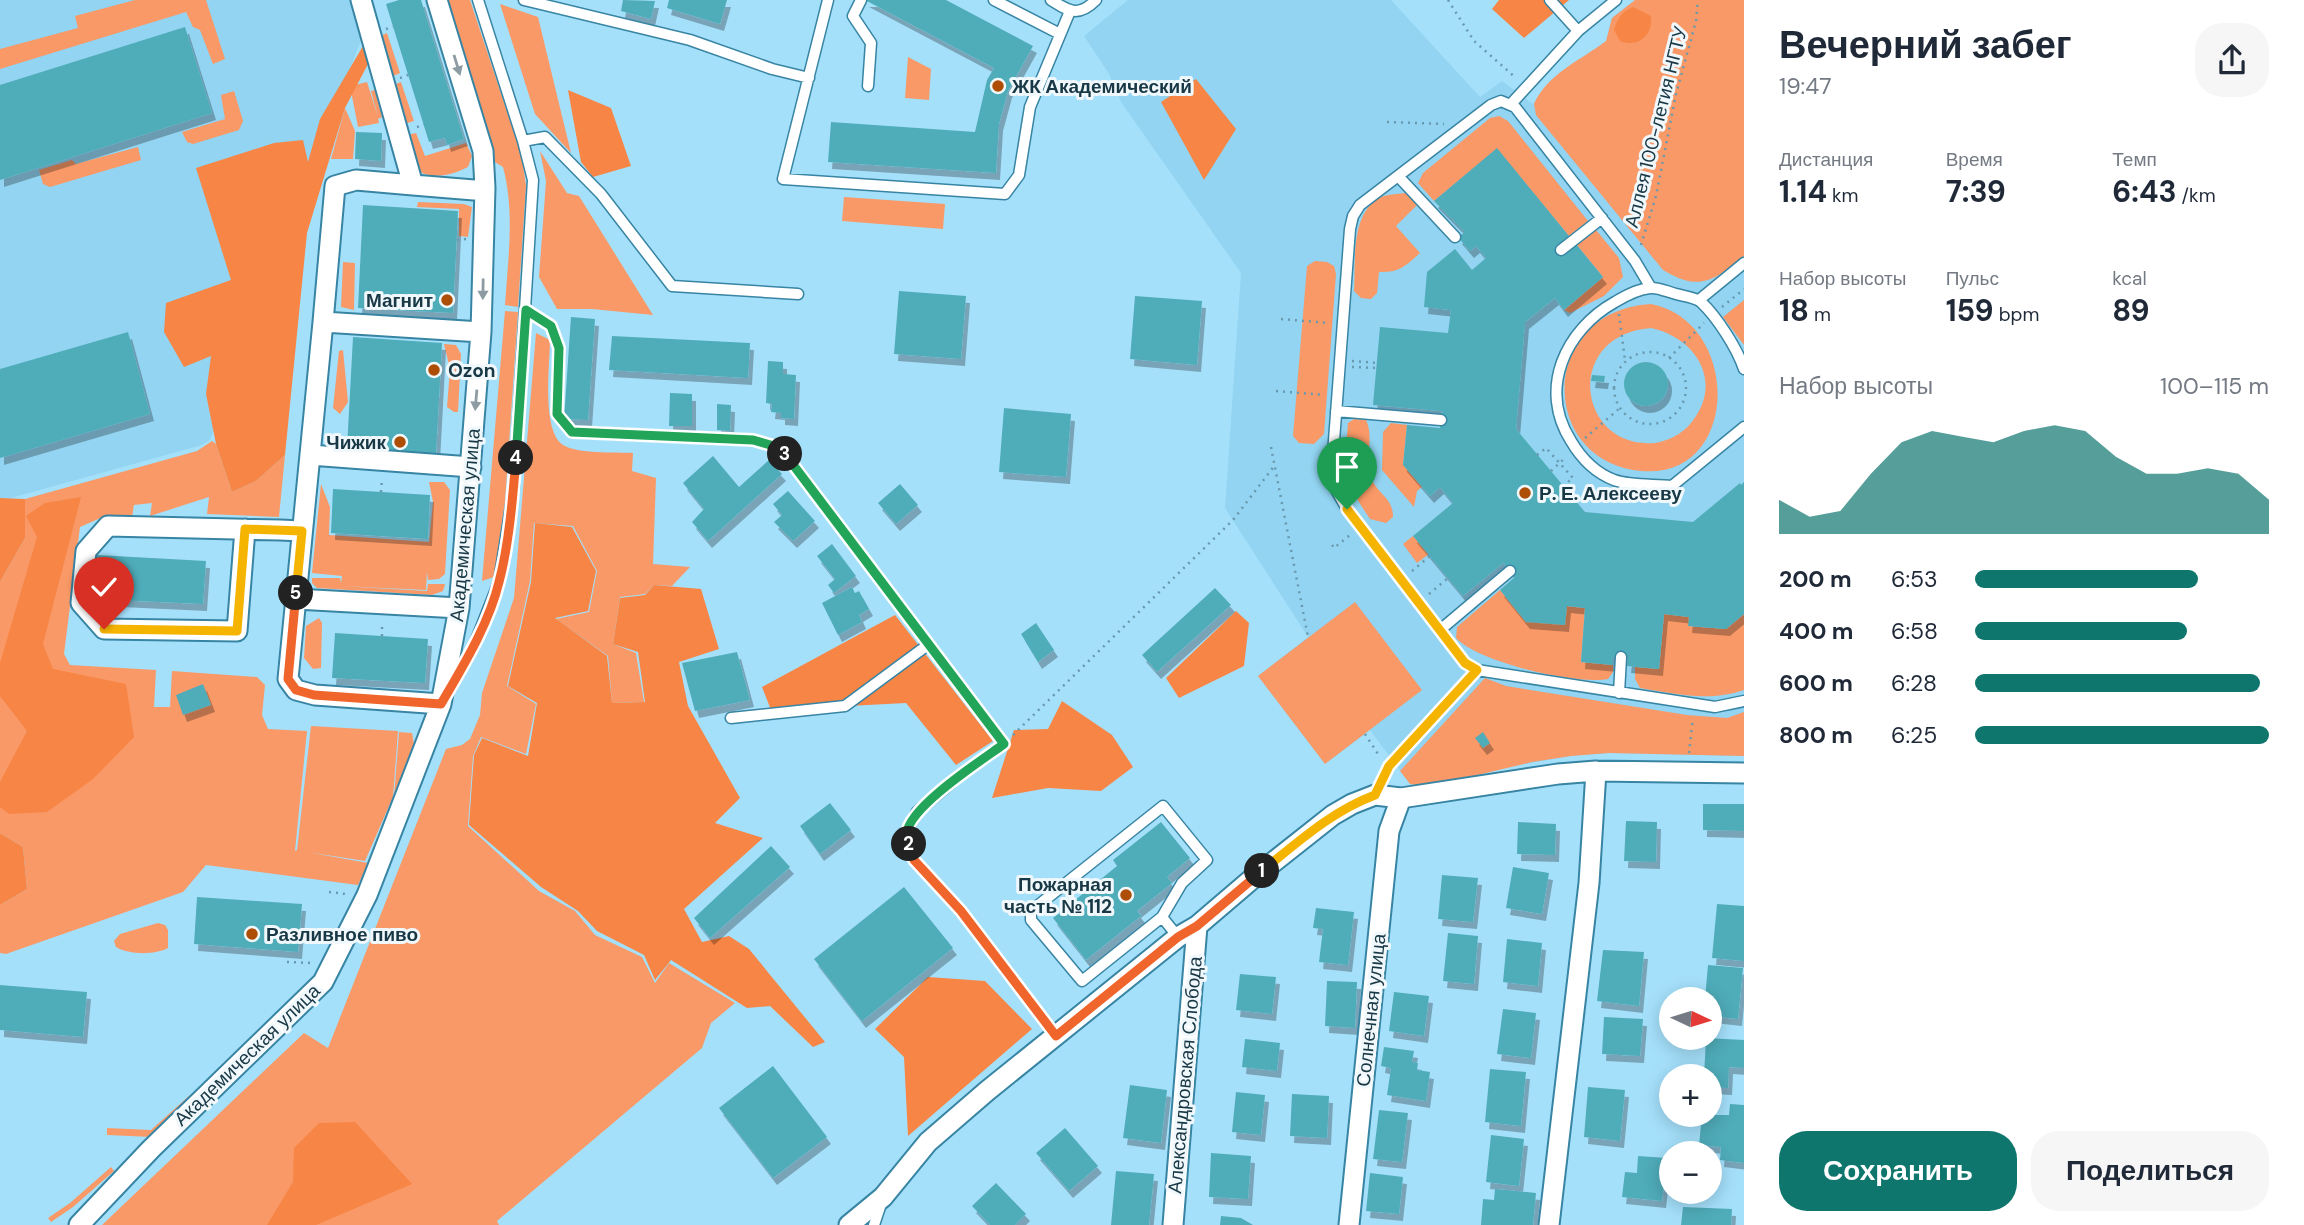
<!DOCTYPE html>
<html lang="ru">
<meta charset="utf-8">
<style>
body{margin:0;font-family:"DM Sans",sans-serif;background:#f6f6f7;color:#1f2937;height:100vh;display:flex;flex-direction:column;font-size:26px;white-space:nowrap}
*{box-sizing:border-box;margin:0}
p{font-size:23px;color:#747a83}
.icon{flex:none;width:38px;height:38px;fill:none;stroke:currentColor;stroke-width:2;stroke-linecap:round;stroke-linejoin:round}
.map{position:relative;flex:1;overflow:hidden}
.drawer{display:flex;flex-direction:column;background:#fff;width:560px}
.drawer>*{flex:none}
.needle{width:46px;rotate:94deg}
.buttons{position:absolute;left:1659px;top:987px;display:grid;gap:14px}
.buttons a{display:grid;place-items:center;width:63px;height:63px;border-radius:50%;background:#fff;box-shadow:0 4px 18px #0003;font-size:35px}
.pin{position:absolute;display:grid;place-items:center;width:60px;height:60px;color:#fff;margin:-72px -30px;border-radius:50% 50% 50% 0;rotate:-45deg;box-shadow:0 0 7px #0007}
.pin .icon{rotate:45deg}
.km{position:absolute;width:35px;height:35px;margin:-18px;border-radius:50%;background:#222;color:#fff;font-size:19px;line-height:35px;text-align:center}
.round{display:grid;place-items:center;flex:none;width:74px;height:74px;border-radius:28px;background:#f6f6f7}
.head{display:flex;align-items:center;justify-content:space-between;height:119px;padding:0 35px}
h1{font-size:38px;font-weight:700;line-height:52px}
.stats{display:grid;grid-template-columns:repeat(3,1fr);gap:10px;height:119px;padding:7px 35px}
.stats div{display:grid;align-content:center}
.stats b{font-size:30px;font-weight:700}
.stats small{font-size:19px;font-weight:400}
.stats p{font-size:19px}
.chart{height:196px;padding:14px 35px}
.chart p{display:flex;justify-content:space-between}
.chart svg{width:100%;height:126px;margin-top:7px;fill:#0f766e;opacity:.7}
.action{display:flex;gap:14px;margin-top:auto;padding:14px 35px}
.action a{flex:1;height:80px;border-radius:28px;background:#0f766e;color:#fff;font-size:28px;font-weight:700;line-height:80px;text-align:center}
.action a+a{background:#f6f6f7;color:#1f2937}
ul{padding:0 35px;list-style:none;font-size:23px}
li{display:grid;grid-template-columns:112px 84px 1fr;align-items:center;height:52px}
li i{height:18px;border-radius:9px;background:#0f766e}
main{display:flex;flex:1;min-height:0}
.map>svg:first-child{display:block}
</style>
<main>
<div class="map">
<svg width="1744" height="1225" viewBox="0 0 1744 1225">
<defs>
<filter id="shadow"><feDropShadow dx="4" dy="7" stdDeviation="0" flood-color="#0004"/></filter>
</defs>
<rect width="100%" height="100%" fill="#a5e0fb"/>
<!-- built -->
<path fill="#92d4f1" d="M0 0H351L361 40 210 440 202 445 0 501Z
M1128 0H1391L1480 97 1502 81 1533 104 1550 81 1606 41 1612 18 1635 0H1744V756L1609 753 1571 756 1410 784 1370 730 1325 764 1258 676 1308 637 1225 508 1241 273 1121 102 1109 74 1084 36Z"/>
<!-- green -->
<path fill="#f99967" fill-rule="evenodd" d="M135 0H206L225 59 213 64 200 30 193 27 186 12 0 69V49L78 28 75 16Z
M446 0H470L522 157 526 186 518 307 505 305C508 259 515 212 503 167L493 161Z
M1635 0H1744V256C1714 281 1699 292 1663 270L1536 115 1534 104C1547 74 1581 60 1606 41L1612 18Z
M500 4 538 17 571 153 535 114Z
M387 33 400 73 391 77 381 36Z
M908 57 931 69 929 100 905 98Z
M367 82 378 117 371 91 375 90 382 117 378 119 379 123 358 127 350 86Z
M401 82 414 121 404 124 393 85Z
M234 91 243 121 239 130 193 144 187 142 182 132 225 119 221 95Z
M345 108 355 131 353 159H331Z
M1499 116 1508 121 1588 221 1569 236 1497 149 1434 201 1418 183 1423 173 1490 118Z
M416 133 425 156 466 143 472 156 468 167C452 175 435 180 418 171L407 135Z
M138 147 141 160 50 187 43 184 39 170 72 160 76 164Z
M540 151 567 193 579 196 653 315 592 309H557L539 277 546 181Z
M1406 193 1417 205 1396 226 1420 253C1406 266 1398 273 1379 272L1377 293 1371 299 1361 298 1354 291C1356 262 1350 215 1379 198 1386 194 1398 194 1406 193Z
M844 197 945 204 943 229 842 221Z
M418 202 464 204 472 207 468 237 459 236V209L417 207Z
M1596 230 1619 258 1623 277 1604 296 1570 313 1564 310 1603 277 1576 244Z
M1315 261 1327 262 1334 266 1336 274 1324 434 1314 444 1299 443 1293 436 1307 266Z
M343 262 355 263 354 310 341 307Z
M1744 300V345L1723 317Z
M1651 304C1744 322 1741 488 1633 470 1538 454 1540 311 1651 304ZM1651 328C1697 338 1724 383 1691 423 1682 434 1668 441 1655 443 1577 450 1562 335 1651 328Z
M505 311 518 312 505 502 494 577 482 581Z
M536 333 550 340C550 364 541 430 563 445 578 454 615 452 633 453L632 471 656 478 653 564 690 567 672 586 654 585 645 594 620 597 613 644 636 653 644 702 612 703 608 656 556 619 589 612 597 571 573 526 534 523 530 581 507 686 536 704 526 754 481 737 473 756 468 826 539 891 575 911 595 935 642 957 655 983 669 963 735 1003 711 1023 702 1048 497 1221 499 1225H102L304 1033 328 1048 446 749 462 745 470 739 480 715 482 693 514 598Z
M444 344 456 345 461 354 458 412H454L447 407 450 369Z
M343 350 348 402 340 414 333 408 339 351Z
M1354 419 1366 420C1375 439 1363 461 1372 480 1379 495 1393 498 1393 517L1386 523 1370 519C1342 478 1344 471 1348 423Z
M1391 423 1407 425 1403 464 1422 487 1417 491 1414 507 1382 470 1383 432Z
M212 441 216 444 232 492 256 481 285 455 279 517 207 514 209 497 150 516 152 503 134 505 132 517 105 516 80 527 64 654 70 665 156 670 154 707H170L172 671 257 677 265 685 262 715 268 729 307 731 295 851 297 850 311 726 398 731 393 797 365 861 307 852 368 863 358 885 206 865 183 892 6 954 0 953V905L27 889 23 847 0 833V582L25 538V499L197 451Z
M429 482H444L450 490 445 574 439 579 428 580 427 572 426 590 340 586 427 591 428 584H445L443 591 432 595 317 588 312 583V578H340L341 583 342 576 312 573 321 484 330 507 329 535 429 542 433 502Z
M1413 536 1429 554 1417 563 1403 544Z
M1500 590 1526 622 1567 606 1585 608 1581 662 1613 665V672L1608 679C1576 685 1478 662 1456 638L1457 627Z
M1355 602 1422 690 1325 764 1258 676Z
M1664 614 1689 617V626L1726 629 1744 614V690C1709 702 1676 694 1640 688L1635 679V667L1659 669Z
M319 618 322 623 321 668 313 669 304 658 306 626Z
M1485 678 1506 686 1687 715 1727 718 1744 712V756L1609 753 1571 756 1532 762 1427 787 1410 784 1400 771Z
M399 732 412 733 414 744 394 797Z
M158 923 165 925 168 930V948C155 955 129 955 116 947L114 941 120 934Z
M190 1095 194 1099 152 1137 107 1135V1128L151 1130Z
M111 1167 114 1171 73 1207 51 1222 48 1218 70 1203Z"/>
<!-- forest -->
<path fill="#f78545" d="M1499 0H1569L1524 38 1492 9Z
M1633 7 1651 16C1653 36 1638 48 1620 41L1614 30C1617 19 1622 11 1633 7Z
M363 46 368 64 345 108 307 233 285 455 256 481 232 492 216 444 206 394 211 356 184 367 164 332 166 303 231 280 196 168 274 143 303 140 308 162 320 119Z
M1196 79 1236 129 1204 180 1161 102Z
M568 90 611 108 631 166 593 177 581 162Z
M81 497 43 644 53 669 126 684 134 737 93 779 47 812 9 814 0 807V782L27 731 0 696V663L37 537 26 516 45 503Z
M0 498 25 499V538L0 582Z
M535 523 572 527 596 571 588 611 555 618 607 656 612 703 645 702 638 652 613 644 620 598 645 595 654 585 701 589 719 649 679 662 688 706 740 798 715 823 763 838 684 909 702 942 729 936 749 949 825 1042 813 1047 770 1006 747 1008 671 960 655 980 644 955 597 931 578 911 541 887 469 825 474 755 482 738 528 756 537 703 508 686 531 582Z
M1236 611 1249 623 1244 666 1179 698 1166 678Z
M895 615 993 741 956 765 906 703 771 710 762 687Z
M1062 701 1112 735 1133 767 1101 791 1048 788 992 798 1014 730 1048 729Z
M0 833 23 847 27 889 0 905Z
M928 977 985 981 1032 1029 908 1136 904 1057 875 1029Z
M355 1122 412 1184 316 1225H267L293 1182 294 1148 319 1123Z"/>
<!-- building -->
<path fill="#50acb9" filter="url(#shadow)" d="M399 0H421L464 139 447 145 445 138 429 142 386 4Z
M623 0 655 1 651 19 621 11Z
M669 0H727L720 24 667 8Z
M865 0H946L1033 46 1008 91 999 124 996 173 828 162 831 122 975 132 987 80 994 68Z
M185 27 212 113 0 180V85Z
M356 132 382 133 381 161 355 159Z
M1497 148 1569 236 1557 246 1564 254 1576 244 1603 277 1564 310 1555 298 1525 322 1516 429 1585 512 1693 522 1740 483 1741 485 1744 482V614L1726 629 1688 626 1689 617 1664 614 1659 669 1627 666 1628 658 1613 657V665L1581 662 1585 608 1567 606 1565 625 1526 622 1500 590 1515 577 1503 563 1463 596 1413 536 1453 503 1440 487 1430 496 1403 465 1407 425 1440 428 1442 411 1373 405 1380 327 1448 333 1451 310 1424 307 1427 272 1455 249 1472 270 1486 258 1476 246 1470 251 1458 237 1465 232 1434 201Z
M363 205 458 211 453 313 358 308Z
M899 291 966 296 961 359 894 354Z
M1135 296 1202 301 1197 365 1130 359Z
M571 317 595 319 588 420 564 419Z
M128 332 150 414 0 458V369Z
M612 336 750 343 748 378 609 370Z
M353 337 442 343 436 454 347 448Z
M768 361 783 362V374L796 375 794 419 781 418V413L771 412 772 404 766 403Z
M1624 384a22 22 0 1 1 44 0a22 22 0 1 1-44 0Z
M1592 375 1605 376 1604 382 1591 381Z
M670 393 692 394V426H669Z
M717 404 731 405 730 431 717 430Z
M1004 408 1071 414 1066 477 999 472Z
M713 456 739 487 769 460 782 474 708 541 692 522 704 509 683 483Z
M900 484 918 505 896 524 878 503Z
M333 489 430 495 428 539 331 533Z
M788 491 815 521 793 541 774 522 782 515 773 504Z
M832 544 856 576 834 593 828 585 835 579 817 556Z
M97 555 206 561 203 604 95 599Z
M852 587 855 593 859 591 869 609 859 615 862 622 838 635 822 603Z
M1215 588 1231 605 1157 672 1142 655Z
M1036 623 1054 650 1038 662 1021 634Z
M335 633 428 639 425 683 332 678Z
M737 652 750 700 695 711 682 663Z
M203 684 211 705 183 715 176 695Z
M1483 732 1490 743 1483 748 1475 738Z
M830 803 851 830 820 854 800 826Z
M1703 804H1744V831L1703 830Z
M1626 821 1657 822 1656 862 1624 861Z
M1161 822 1190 858 1167 877 1172 883 1137 911 1141 916 1086 960 1053 918 1117 866 1113 860Z
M1518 822 1556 824 1555 855 1517 854Z
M771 846 790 867 710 938 694 918Z
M1513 867 1549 873 1542 914 1506 908Z
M1442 875 1478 878 1473 922 1438 919Z
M904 887 953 948 862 1021 814 959Z
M197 897 302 904 298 952 194 944Z
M1717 904 1744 906V961L1712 958Z
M1316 908 1354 912 1348 965 1319 962 1323 929 1313 928Z
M1448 933 1478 936 1474 984 1443 981Z
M1507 939 1542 943 1538 986 1503 982Z
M1603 950 1644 952 1639 1006 1597 1001Z
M1708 965 1743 968 1738 1019 1710 1016V999H1705Z
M1240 974 1276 977 1272 1014 1236 1010Z
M1327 981 1357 982 1355 1028 1325 1026Z
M0 985 87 992 83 1037 0 1030Z
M1394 992 1429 996 1424 1036 1389 1031Z
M1503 1009 1536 1013 1531 1058 1497 1054Z
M1604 1017 1643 1019 1640 1056 1602 1054Z
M1706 1038 1744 1040V1068L1729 1067 1728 1088 1710 1087V1076H1704Z
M1245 1039 1280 1043 1277 1071 1242 1067Z
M1384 1047 1414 1051 1412 1062 1418 1063 1417 1070 1430 1072 1426 1101 1387 1095 1391 1068 1381 1066Z
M773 1066 827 1137 773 1178 719 1108Z
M1490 1069 1526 1072 1521 1126 1485 1122Z
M1130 1085 1167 1090 1161 1143 1123 1138Z
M1588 1087 1625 1090 1620 1141 1584 1137Z
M1236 1092 1265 1095 1261 1135 1232 1132Z
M1292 1094 1329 1096 1327 1138 1290 1136Z
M1730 1104 1744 1105V1163L1720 1160 1721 1147 1699 1145 1702 1115H1729Z
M1379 1110 1408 1113 1402 1162 1373 1159Z
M1065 1128 1098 1166 1069 1191 1036 1153Z
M1491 1135 1524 1139 1519 1186 1486 1182Z
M1211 1153 1251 1156 1248 1199 1209 1197Z
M1638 1156 1667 1158 1662 1201 1622 1197 1625 1172 1637 1173Z
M1116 1171 1154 1174 1149 1225H1111Z
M1370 1173 1403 1177 1399 1214 1366 1211Z
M996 1183 1026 1214 1015 1225H990L972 1206Z
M1495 1189 1536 1193 1533 1225H1481L1483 1199 1494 1200Z
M1683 1207 1732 1209 1731 1225H1681Z
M1221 1216 1241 1218 1253 1225H1220Z"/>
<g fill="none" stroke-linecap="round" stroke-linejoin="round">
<defs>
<path id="lane" d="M524 0 690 40 772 69 809 78
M828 0 783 179 1005 194 1019 175 1030 107 1070 11
M861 0 853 16 871 43 868 86
M994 0 1060 34
M1051 0C1070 12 1079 17 1096 0
M1550 0 1578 31
M1511 104 1578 31 1616 0
M523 141 545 137 601 194 672 286 798 294
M1398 176 1455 237
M1561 250 1602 218
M1651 288 1635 261 1515 107 1501 101 1491 105 1360 205 1353 216 1350 229 1332 467 1335 488 1347 509 1465 663 1477 670 1715 707 1744 701
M1699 300 1744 263
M526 310 551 326 559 348 557 414 572 432 753 440 774 446 786 455 1004 744 959 776 917 812 906 832 910 849 914 860 961 911 1056 1036
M1744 369C1737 348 1717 317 1701 302 1695 297 1683 296 1676 294 1668 292 1658 287 1650 288 1638 289 1625 296 1615 302 1565 330 1538 389 1571 441 1581 458 1596 473 1614 480 1631 486 1654 484 1672 486L1744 427
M1336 411 1441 420
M1440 630 1510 571
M450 689 473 648 499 582 514 487 533 180 523 141 478 0
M1619 693 1621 657
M731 718 845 706 929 644
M1375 795 1389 766 1477 670
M1163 806 1207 860 1182 883 1162 917 1082 981 1031 920V911Z
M1162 917 1178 937
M874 1225 881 1204"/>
<path id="street" d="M361 0 413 185 474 190 485 188
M323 322 335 186 356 180 413 185
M310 455 471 467
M245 529 237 631 104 629 81 603 86 551 108 526 280 530 302 531
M296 599 459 608
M441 704 315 695 296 690 288 679 323 322 481 332
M79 1225 151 1149 323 982 367 895 441 704 459 608 481 332 485 188 483 151 437 0
M849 1225 883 1197 928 1142 987 1091 1178 937 1197 926 1252 879 1333 815 1352 804 1375 795 1401 798 1558 774 1596 771 1744 773
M1173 1225 1197 926
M1349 1225 1389 831 1401 798
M1549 1225 1589 883 1596 771"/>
</defs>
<!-- lane casing -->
<use href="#lane" stroke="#3784a3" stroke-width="13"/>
<!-- street casing -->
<use href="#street" stroke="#3784a3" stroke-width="23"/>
<!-- path -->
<path stroke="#6999ae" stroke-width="2.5" stroke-dasharray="2 5" stroke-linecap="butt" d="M1448 0 1474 41 1516 78
M386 29 393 27
M400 78 408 75
M1387 122 1444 124
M417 127 424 125
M457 240 467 239
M1641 245 1656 196 1676 94 1696 21 1698 0
M1722 307 1744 289
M1619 314 1625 360
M1281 319 1329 323
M1614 388a36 36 0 1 1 72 0a36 36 0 1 1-72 0Z
M1669 358 1704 323
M1352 361 1377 363
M1352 367 1377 368
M441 372 458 373
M1276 391 1325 395
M1585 438 1620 408
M1271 447 1308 637
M1537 455 1546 448 1573 478 1563 486
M1551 471 1566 457
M381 492 382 478
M1332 545 1334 548 1350 535
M1412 571 1430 556
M1429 594 1448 578
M382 636V622
M1365 734 1380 757
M1013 735 1233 520 1275 465
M1689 753 1693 718
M329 892 346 894
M287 962 312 963"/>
<!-- lane -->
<use href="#lane" stroke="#fff" stroke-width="10"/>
<!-- street -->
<use href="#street" stroke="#fff" stroke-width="19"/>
</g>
<!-- one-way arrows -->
<defs><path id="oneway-solid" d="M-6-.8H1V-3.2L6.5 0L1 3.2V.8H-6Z" transform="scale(1.75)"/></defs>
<g fill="#8c9ca2">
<use href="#oneway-solid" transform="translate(457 65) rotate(73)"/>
<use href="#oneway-solid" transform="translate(483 289) rotate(91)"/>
<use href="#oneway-solid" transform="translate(476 400) rotate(95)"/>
</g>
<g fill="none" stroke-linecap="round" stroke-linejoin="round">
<defs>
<path id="split-1" d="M1262 871C1298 842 1332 811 1375 795L1389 766 1477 670 1465 663 1347 509"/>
<path id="split-2" d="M909 844 914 860 961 911 1056 1036 1178 937 1197 926 1262 871"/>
<path id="split-3" d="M785 454 1004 744C982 760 909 807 907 833 906 836 908 840 909 844"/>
<path id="split-4" d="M516 458 526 310 551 326 559 348 557 414 572 432 753 440 774 446 785 454"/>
<path id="split-5" d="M296 593 288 679 296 690 314 695 441 704C463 666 489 624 499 582 509 545 513 495 516 458"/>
<path id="split-6" d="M104 629 237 631 245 529 302 531 296 593"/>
</defs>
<!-- split-1 casing -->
<use href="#split-1" stroke="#fff" stroke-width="14"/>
<!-- split-2 casing -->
<use href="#split-2" stroke="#fff" stroke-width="14"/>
<!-- split-3 casing -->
<use href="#split-3" stroke="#fff" stroke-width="14"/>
<!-- split-4 casing -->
<use href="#split-4" stroke="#fff" stroke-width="14"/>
<!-- split-5 casing -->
<use href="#split-5" stroke="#fff" stroke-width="14"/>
<!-- split-6 casing -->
<use href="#split-6" stroke="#fff" stroke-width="14"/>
<!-- split-1 -->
<use href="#split-1" stroke="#f5b400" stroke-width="9"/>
<!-- split-2 -->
<use href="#split-2" stroke="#f0652b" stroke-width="9"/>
<!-- split-3 -->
<use href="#split-3" stroke="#22a559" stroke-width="9"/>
<!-- split-4 -->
<use href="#split-4" stroke="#22a559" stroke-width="9"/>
<!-- split-5 -->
<use href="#split-5" stroke="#f0652b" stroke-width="9"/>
<!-- split-6 -->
<use href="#split-6" stroke="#f5b400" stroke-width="9"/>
</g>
<!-- markers -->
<g fill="#ad4d06" stroke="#f1f8fc" stroke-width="2.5">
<circle cx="998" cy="86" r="7"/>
<circle cx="447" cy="300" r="7"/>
<circle cx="434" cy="370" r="7"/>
<circle cx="400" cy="442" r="7"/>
<circle cx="1525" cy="493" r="7"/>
<circle cx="1126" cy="895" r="7"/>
<circle cx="252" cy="934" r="7"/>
</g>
<g text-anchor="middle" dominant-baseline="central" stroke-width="6" stroke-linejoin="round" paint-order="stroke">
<!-- poi labels -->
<g font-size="19" font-weight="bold" fill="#183845" stroke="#f1f8fc" text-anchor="start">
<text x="1012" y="86">ЖК Академический</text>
<text x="433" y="300" text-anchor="end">Магнит</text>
<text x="448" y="370">Ozon</text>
<text x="386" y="442" text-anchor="end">Чижик</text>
<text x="1539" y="493">Р. Е. Алексееву</text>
<text x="1112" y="884" text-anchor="end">Пожарная<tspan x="1112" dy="22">часть № 112</tspan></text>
<text x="266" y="934">Разливное пиво</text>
</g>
<!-- street labels -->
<g font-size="19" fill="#183845" stroke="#f1f8fc">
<text transform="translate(1656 127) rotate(-76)">Аллея 100-летия НГТУ</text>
<text transform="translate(465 525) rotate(-85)">Академическая улица</text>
<text transform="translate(1371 1010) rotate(-84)">Солнечная улица</text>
<text transform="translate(247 1055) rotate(-44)">Академическая улица</text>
<text transform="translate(1185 1075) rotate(-85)">Александровская Слобода</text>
</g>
</g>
</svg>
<div class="buttons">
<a><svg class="needle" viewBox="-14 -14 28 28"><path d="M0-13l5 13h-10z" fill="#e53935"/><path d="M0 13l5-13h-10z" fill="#747a83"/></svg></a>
<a>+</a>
<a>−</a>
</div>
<div class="pin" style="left:1347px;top:509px;background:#1e9e55"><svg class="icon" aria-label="arrive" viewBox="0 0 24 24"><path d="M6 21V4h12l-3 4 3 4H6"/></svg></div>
<div class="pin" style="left:104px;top:629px;background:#d93025"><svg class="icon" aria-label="check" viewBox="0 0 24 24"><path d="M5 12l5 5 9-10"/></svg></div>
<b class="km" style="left:1262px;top:871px">1</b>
<b class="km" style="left:909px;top:844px">2</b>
<b class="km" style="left:785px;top:454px">3</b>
<b class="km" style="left:516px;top:458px">4</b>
<b class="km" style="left:296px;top:593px">5</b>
</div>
<section class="drawer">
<div class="head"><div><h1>Вечерний забег</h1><p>19:47</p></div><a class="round"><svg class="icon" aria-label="share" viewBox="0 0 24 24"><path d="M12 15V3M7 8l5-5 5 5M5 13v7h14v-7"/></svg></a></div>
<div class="stats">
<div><p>Дистанция</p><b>1.14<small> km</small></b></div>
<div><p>Время</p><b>7:39</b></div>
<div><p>Темп</p><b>6:43<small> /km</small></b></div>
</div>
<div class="stats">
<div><p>Набор высоты</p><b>18<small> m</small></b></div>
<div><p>Пульс</p><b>159<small> bpm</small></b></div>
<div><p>kcal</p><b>89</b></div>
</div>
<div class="chart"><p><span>Набор высоты</span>100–115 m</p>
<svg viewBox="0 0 160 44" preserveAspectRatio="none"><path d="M0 44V32L10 38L20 36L30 23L40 12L50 8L60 10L70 12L80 8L90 6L100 8L110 17L120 23L130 23L140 21L150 23L160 32V44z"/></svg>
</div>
<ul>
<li><b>200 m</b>6:53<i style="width:76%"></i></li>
<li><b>400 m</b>6:58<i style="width:72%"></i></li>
<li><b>600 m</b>6:28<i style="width:97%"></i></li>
<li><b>800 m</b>6:25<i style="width:100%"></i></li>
</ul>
<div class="action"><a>Сохранить</a><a>Поделиться</a></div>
</section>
</main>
